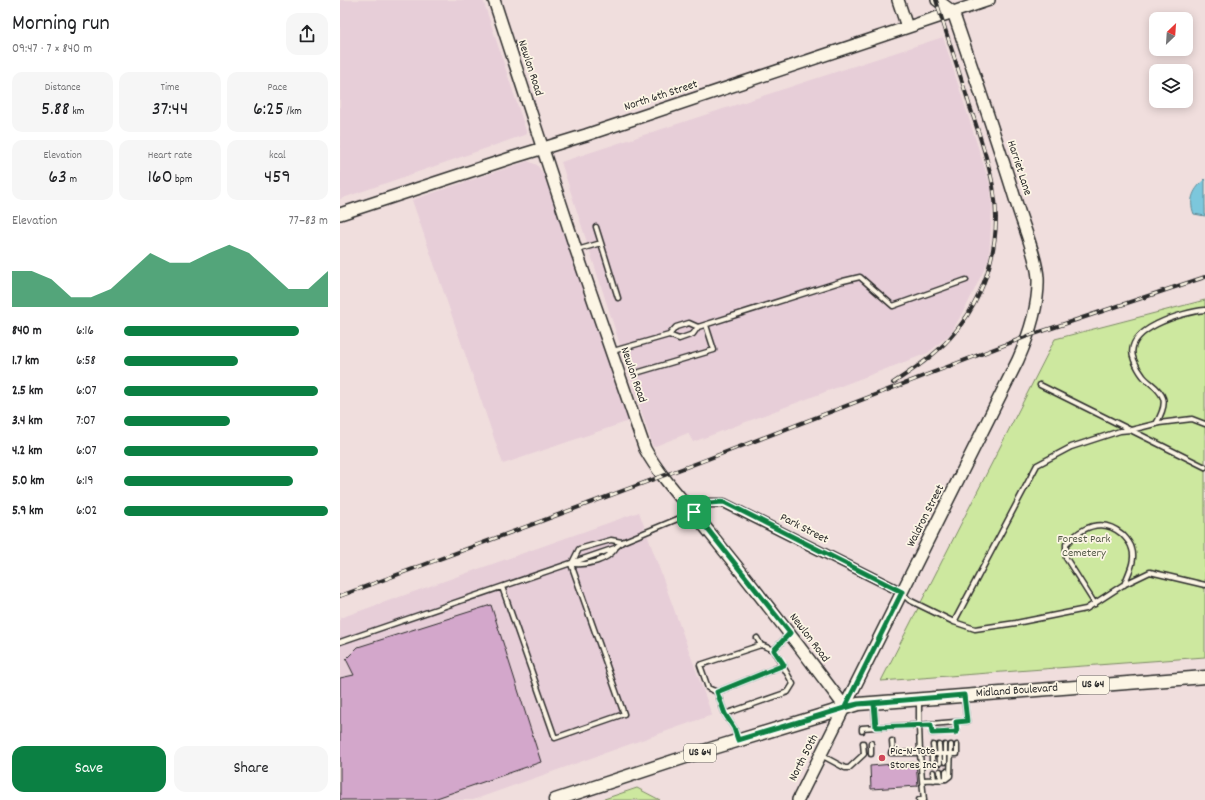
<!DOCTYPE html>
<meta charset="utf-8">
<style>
body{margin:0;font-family:Dekko,sans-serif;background:#f6f6f6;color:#202124;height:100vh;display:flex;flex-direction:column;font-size:15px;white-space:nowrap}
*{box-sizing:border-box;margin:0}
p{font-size:13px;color:#757577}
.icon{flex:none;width:22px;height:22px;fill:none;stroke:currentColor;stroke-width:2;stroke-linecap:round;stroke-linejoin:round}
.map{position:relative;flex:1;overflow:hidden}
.side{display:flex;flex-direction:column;background:#fff;width:340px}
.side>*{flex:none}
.needle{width:26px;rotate:25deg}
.buttons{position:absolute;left:809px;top:12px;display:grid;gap:8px}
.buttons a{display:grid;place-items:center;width:44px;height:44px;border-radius:8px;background:#fff;box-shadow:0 2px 10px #0003;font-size:20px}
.pin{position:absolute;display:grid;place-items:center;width:34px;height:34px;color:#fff;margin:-17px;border-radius:8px;box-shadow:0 2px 6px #0006}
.round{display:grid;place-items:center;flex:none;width:42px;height:42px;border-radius:12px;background:#f6f6f6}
.headline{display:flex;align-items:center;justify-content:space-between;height:68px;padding:0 12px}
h1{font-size:22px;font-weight:600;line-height:30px}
.stats{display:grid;grid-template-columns:repeat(3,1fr);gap:6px;height:68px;padding:4px 12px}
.stats div{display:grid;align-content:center;border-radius:10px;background:#f6f6f6;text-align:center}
.stats b{font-size:20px;font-weight:600}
.stats small{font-size:11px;font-weight:400}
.stats p{font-size:11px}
.chart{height:112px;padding:8px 12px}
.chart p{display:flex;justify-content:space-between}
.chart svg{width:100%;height:72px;margin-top:4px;fill:#0b8043;opacity:.7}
.action{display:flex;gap:8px;margin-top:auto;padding:8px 12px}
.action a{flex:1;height:46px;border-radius:12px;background:#0b8043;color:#fff;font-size:16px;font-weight:600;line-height:46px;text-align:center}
.action a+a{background:#f6f6f6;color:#202124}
ul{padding:0 12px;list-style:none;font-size:13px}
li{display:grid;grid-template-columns:64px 48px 1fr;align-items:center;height:30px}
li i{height:10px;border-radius:5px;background:#0b8043}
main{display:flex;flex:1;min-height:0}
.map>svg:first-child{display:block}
</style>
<main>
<section class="side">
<div class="headline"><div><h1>Morning run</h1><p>09:47 · 7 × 840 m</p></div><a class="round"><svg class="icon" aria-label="share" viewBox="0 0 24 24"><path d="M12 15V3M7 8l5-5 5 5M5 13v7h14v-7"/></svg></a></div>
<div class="stats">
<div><p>Distance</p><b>5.88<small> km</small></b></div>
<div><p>Time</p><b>37:44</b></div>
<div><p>Pace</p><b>6:25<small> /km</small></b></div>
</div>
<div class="stats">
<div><p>Elevation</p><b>63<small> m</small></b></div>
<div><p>Heart rate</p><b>160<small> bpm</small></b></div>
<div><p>kcal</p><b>459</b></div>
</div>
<div class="chart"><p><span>Elevation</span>77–83 m</p>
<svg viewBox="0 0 160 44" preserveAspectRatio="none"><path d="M0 44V22L10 22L20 27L30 38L40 38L50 33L60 22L70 11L80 17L90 17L100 11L110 6L120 11L130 22L140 33L150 33L160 22V44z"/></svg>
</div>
<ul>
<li><b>840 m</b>6:16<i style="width:86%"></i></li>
<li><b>1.7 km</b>6:58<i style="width:56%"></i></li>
<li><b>2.5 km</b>6:07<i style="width:95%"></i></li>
<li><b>3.4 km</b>7:07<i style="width:52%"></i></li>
<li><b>4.2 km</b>6:07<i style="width:95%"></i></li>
<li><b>5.0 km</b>6:19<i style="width:83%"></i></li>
<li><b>5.9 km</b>6:02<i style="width:100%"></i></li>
</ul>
<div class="action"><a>Save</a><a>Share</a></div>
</section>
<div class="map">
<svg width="865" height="800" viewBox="0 0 865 800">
<rect width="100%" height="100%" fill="#f0dedd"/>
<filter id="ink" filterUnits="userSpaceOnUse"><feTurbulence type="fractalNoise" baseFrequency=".025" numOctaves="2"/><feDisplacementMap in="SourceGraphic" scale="8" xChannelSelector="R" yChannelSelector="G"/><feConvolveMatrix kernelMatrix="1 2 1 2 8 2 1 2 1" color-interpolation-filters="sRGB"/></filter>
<g filter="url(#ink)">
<!-- built -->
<path fill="#e7ced8" d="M0 0H143L187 134 0 199Z
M603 37 651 188 652 207 649 259 628 303 611 333 588 353 353 442 348 433 313 447 221 162Z
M188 161 197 165 204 175 289 421 163 464 72 200Z
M299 512 372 715 133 800H0V618Z"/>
<!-- green -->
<path fill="#cde89f" stroke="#7c8a65" d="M865 300V657L541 681 715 339Z
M297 788 320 800H261Z"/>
<!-- water -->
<path fill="#7cc7dc" stroke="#5c8995" d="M865 179V216L854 214C848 199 854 189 865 179Z"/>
<!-- building -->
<path fill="#d3a7cb" stroke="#2b2b2b" d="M151 605 201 762 91 800H0V678L14 675 6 659 18 647Z
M576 762 578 786 531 789 530 766Z"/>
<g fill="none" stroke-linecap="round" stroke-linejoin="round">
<defs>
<path id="lane" d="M256 227 261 243
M237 250 261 243 278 298
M329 335 336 327 349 323 358 327
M273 351 329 335 339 339 353 334 358 327 503 281 520 277 553 306 626 280
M296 373 374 350 366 325
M700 385 865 467
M816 424C820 417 826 406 823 398 819 387 809 384 803 376 799 371 796 365 794 360 781 329 844 312 865 310
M232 563 239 549 271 540 282 542
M234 564C249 565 266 561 275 549
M162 587 215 738 284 714 231 564
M563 594 569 600 614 622 635 629 676 623 746 609 783 585 810 572 865 585
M755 604 726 558V544C742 527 762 517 782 534 786 538 791 544 792 549 796 561 788 574 784 585
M614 622 697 465 731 447 780 431 791 430 819 423 852 419 865 424
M417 638 421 645 434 650
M0 642 275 548 282 542 352 513
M444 665 377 692 385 714 448 692 453 684 434 650 449 634
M377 692 368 688 360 665 421 645
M534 705 536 727 579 725V701
M385 714 394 728 398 740
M522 731V728L536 727
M592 733 617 731
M552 741 553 753
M531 743V754
M593 745 594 754
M599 745 600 763
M605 745V754H617V745
M551 753H580L579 725 627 721 624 697
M592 754V764
M481 755 505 768H509L524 754 523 743
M605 762V754L580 753 582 780 606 779V771
M600 771 601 780
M593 772 594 780
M606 779 610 776 611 745
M579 800H584L582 780"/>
<path id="street" d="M354 512 368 503H384L562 592"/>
<path id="secondary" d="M154 0 236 250 305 449C322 480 348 505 370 533 416 590 461 648 505 707
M558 0 567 27
M0 214 171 158 246 135 649 0
M458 800 678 360C689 335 699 305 698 278 697 258 683 225 677 205 657 140 635 76 613 12L597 0"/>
<path id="primary" d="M215 800 367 750 518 704 865 677"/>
</defs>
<!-- lane casing -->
<use href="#lane" stroke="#2b2b2b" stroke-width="7"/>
<!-- street casing -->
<use href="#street" stroke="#2b2b2b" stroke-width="11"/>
<!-- secondary casing -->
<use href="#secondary" stroke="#2b2b2b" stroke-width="14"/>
<!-- primary casing -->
<use href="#primary" stroke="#2b2b2b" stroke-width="15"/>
<!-- lane -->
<use href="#lane" stroke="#fcf5e5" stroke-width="4"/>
<!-- street -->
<use href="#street" stroke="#fcf5e5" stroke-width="8"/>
<!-- secondary -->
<use href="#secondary" stroke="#fcf5e5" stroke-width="11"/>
<!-- primary -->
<use href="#primary" stroke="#fcf5e5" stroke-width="12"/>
<defs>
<path id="rail" d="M553 383C574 369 594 356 610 338 647 297 663 239 653 186 648 159 639 133 630 107 619 71 607 36 596 0
M0 596 360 462 688 336 865 277"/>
</defs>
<!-- rail casing -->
<use href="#rail" stroke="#2b2b2b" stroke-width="4"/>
<!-- rail -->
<use href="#rail" stroke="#fcf5e5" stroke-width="2.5" stroke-dasharray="8" stroke-linecap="butt"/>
</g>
</g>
<g fill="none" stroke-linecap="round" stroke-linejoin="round" filter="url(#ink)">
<defs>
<path id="route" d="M354 512 450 633 434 650 444 665 377 692 385 714 394 728 398 740 518 704 534 703 536 727 591 725 592 733 617 732 616 722 627 721 624 695 518 704 505 707 562 592 384 502 368 503 354 512"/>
</defs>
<!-- route casing -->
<use href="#route" stroke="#fff" stroke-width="8"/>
<!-- route -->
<use href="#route" stroke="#0b8043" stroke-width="5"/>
</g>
<!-- markers -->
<circle fill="#d1495b" stroke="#fcf5e5" stroke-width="1.5" cx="542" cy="758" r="4"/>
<g text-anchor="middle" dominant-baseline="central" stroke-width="3.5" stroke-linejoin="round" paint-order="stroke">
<!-- shield labels -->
<g fill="#fcf5e5" stroke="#6a6863" stroke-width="1">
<rect x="737" y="676" width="32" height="18" rx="3"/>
<rect x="344" y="744" width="32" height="18" rx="3"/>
</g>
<g font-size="11" font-weight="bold" fill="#2b2b2b">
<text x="753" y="685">US 64</text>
<text x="360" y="753">US 64</text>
</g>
<!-- street labels -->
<g font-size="12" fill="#2b2b2b" stroke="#fcf5e5">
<text transform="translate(190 68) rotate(72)">Newlon Road</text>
<text transform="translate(321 96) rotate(-18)">North 6th Street</text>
<text transform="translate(679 168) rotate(72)">Harriet Lane</text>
<text transform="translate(293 375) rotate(71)">Newlon Road</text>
<text transform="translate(586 516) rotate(-63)">Waldron Street</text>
<text transform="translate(464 529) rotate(27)">Park Street</text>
<text transform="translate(469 638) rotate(53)">Newlon Road</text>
<text transform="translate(677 691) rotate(-4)">Midland Boulevard</text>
<text transform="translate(464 758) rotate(-63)">North 50th</text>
</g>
<!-- park labels -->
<g font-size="12" fill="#545a48" stroke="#fcf5e5">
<text x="744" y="539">Forest Park<tspan x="744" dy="14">Cemetery</tspan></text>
</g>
<!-- poi labels -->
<g font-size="12" fill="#2b2b2b" stroke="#fcf5e5" text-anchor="start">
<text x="550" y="751">Pic-N-Tote<tspan x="550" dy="14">Stores Inc</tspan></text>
</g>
</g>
</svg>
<div class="buttons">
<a><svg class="needle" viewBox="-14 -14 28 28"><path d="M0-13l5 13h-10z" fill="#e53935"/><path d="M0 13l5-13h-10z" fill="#757577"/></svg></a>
<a><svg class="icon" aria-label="layers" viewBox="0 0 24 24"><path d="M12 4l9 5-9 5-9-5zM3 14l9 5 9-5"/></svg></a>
</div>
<div class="pin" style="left:354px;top:512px;background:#1e9e55"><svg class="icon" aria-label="arrive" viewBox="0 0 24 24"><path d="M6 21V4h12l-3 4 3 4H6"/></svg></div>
</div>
</main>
